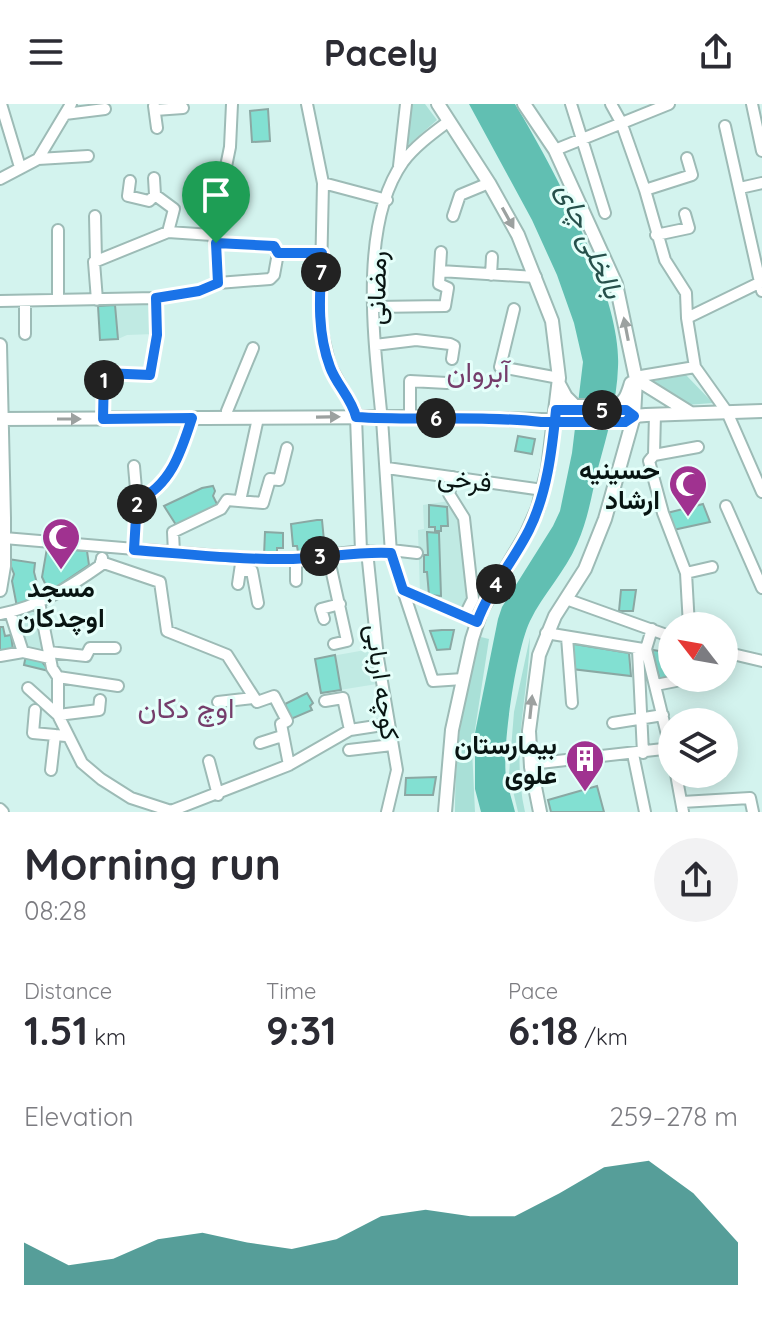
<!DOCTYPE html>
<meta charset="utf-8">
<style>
body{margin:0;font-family:Quicksand,Vazirmatn,sans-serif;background:#f2f2f3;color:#2b2b33;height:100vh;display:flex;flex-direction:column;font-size:30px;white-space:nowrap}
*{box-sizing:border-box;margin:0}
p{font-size:26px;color:#7c7c81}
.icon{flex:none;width:44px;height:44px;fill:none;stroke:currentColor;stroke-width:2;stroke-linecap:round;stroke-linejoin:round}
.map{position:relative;height:708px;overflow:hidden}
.side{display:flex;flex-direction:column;background:#fff;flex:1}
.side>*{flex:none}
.needle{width:52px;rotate:301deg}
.buttons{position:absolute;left:658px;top:508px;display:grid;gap:16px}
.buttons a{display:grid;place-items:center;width:80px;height:80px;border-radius:50%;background:#fff;box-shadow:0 4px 20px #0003;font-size:40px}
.pin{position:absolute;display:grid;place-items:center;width:68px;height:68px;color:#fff;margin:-82px -34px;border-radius:50% 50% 50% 0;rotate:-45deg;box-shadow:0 0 8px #0007}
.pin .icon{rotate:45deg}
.km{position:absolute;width:40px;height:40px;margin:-20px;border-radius:50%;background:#222;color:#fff;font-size:22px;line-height:40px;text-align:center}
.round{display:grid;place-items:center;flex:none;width:84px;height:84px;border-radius:42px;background:#f2f2f3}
.head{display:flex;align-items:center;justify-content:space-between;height:136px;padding:0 24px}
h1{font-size:44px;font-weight:700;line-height:60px}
.figures{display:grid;grid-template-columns:repeat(3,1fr);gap:12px;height:136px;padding:8px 24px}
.figures div{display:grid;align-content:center}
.figures b{font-size:40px;font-weight:700}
.figures small{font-size:22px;font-weight:400}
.figures p{font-size:22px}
.chart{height:224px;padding:16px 24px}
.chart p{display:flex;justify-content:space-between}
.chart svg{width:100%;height:144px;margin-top:8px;fill:#0f766e;opacity:.7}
header{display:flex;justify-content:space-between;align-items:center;height:104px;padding:0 24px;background:#fff;font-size:36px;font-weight:700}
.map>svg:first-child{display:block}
</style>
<header><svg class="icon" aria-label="menu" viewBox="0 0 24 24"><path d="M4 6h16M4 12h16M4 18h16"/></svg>Pacely<svg class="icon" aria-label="share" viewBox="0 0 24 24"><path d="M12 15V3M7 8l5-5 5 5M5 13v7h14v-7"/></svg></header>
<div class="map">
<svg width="762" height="708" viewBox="0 0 762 708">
<rect width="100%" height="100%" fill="#d3f3ee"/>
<!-- built -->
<path fill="#c0eae3" d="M154 199V230L127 231 118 235 100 236 98 202Z
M449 397 462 416 466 496 458 508 420 490 418 426 424 425 423 401Z
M38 501 47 542 37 546H24L15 508Z
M371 545 377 580 321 589 315 555Z"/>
<!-- green -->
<path fill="#a9e0d7" d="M410 0H425L437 16 406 43Z
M686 271 713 299 686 301 653 277Z
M481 533 489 535 472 645 475 708H455C455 651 462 588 481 533Z
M530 533C528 594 511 646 525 708H518L509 670 514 608Z"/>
<!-- water -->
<path fill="#61bfb2" d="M469 0H515C552 61 622 192 618 263 617 296 607 332 598 364 592 389 588 416 577 440 565 468 543 490 530 517 516 546 502 642 506 673 508 684 512 696 515 708H481L475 685V629L498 515 502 503 553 422 560 407 572 349 583 258 574 219 557 171 532 116Z"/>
<!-- building -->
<path fill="#82e0d2" stroke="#8aa8a3" stroke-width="2" d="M268 5 270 37 252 38 250 7Z
M115 201 118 235 100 236 98 202Z
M518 332 535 335 532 350 515 347Z
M213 382 215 387 213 392 218 402 178 424 164 402 202 384Z
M703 400 710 418 673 426 667 409Z
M429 401 447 403 448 422H441V427H435V423H429Z
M317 416H322L325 447 298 448 297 442H293L291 420Z
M265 428 283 429V444H277V452H264Z
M427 428 439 429 441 492 429 491 427 468H424V451H428Z
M47 444 87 447 89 461 49 488 42 473Z
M8 455 35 459 34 468 41 495 17 503 12 477 14 470Z
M621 486H636L633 507H619Z
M0 523H3L5 532 11 531 13 546 0 549Z
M442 526H454L450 545 437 546 430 527Z
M574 540 629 549 631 572 572 565 571 544Z
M653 546 672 549V574L661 578 652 553Z
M26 551 39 554 49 567 24 561Z
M335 551 341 586 321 589 315 555Z
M307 589 313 599 310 602 312 606 291 615 285 600Z
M436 673 433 691H405L406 674Z
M597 682 604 708H551L548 696Z"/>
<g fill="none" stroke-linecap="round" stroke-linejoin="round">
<defs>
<path id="minor" d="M1 0 20 63
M307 0 323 79 320 220 330 262 355 307
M571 0 605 109
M611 0 621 18 645 86 665 156 686 189 687 214 695 263 727 308 762 388
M752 0 762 47
M154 2 157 24
M155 6 183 4
M65 10 105 5
M725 22 762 187
M555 46 669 0
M38 55 88 52
M399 62 406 0
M154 74 155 91 174 105 168 128
M0 75 38 55 71 0
M130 77 128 92 149 97 155 91
M323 79 387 96
M740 84 762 79
M645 86 692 71 687 54
M95 112 96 156
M453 112 460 91 489 79
M212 131 230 43 232 0
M656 131 689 124 685 110
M216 139 218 179
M278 149H322
M440 167 536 173
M491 171 492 153
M58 196V126
M97 196 94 158 168 128 212 131 216 139 274 142 278 149
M0 197 156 194 199 187 218 179 270 175 274 171 278 149
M25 197V230
M374 203 445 202 448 184 439 180 441 148
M514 205 500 263 559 274
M687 214 761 178
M375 241 416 236 450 240 454 242 452 255
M635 273 695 263
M227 307 253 244
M381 307C374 235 359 120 403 58 415 42 433 29 449 17
M655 310 654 351 649 357 663 409 686 469 689 522
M356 313 361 447
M410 313V277L447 279
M103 315 104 269 150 271 157 231 156 194
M382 315 391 449 403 486 477 518
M654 351 698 343
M134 362 137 397
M387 364 543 386
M453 373 449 390 464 414 473 495 464 513
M240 397 258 314
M726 402 762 484
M4 434 242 454 296 455 361 447 391 449
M134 446 137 397C171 380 181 348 192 314
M391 446 417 449
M367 447 378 554 397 666 387 708
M174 449 173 428 221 405 227 396 263 399 270 375 279 376 287 344
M328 451 347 537 334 540
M296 455V477
M101 458 160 478 167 527 227 551 257 598 274 592 287 617 281 620 289 661
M240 467H252L258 499
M686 469 712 463
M238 480 241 460
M403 486 433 577 463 575
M566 495 672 533
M39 498 52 564 58 573V611
M10 508 23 548 50 554
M0 510C38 503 70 483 101 461L102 454
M324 515 321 505 340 500
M652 525 646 545 671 647
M546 529 643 545
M567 533 572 599
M638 546 643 649
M49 548 86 552 90 544H115
M724 548 762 557
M0 552 23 548
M58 573 118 582
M656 581 676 577
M28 584 58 611 82 659 101 675 131 694 171 707
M325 597 343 594 350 626 389 620
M218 598 253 594
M35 606 33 629 66 632
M58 611 99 606 100 596
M699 618 705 617
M613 619 663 611
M260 639 282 632
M349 646 392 641
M633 650 645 708
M209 657 218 691
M531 660 672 644
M51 666 55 631
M676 670 683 708
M682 698 750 694 753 708
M0 705 3 708
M171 707 289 661 350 626"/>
<path id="major" d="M438 0 489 79 518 131 552 217 559 274 548 365 538 404 527 429 481 507 472 535 452 626 445 708
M524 0 555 46 616 180 636 275 634 312 605 415 585 465 555 512 539 551 529 627 531 663 540 708
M0 241 4 414V462L0 486
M636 275 689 308
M559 280 566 293 575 302H616C626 298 628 288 631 279
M0 315 410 313 625 318 634 312 646 311 762 307"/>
</defs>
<!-- minor casing -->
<use href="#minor" stroke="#9dbbb6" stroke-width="14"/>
<!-- major casing -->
<use href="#major" stroke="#9dbbb6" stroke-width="16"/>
<!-- minor -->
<use href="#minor" stroke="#fff" stroke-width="10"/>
<!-- major -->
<use href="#major" stroke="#fff" stroke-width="12"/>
</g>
<!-- one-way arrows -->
<defs><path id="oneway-solid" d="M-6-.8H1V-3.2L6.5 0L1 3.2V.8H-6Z" transform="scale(2)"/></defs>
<g fill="#9ca1a0">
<use href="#oneway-solid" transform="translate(508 114) rotate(61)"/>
<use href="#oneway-solid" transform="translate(626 225) rotate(-101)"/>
<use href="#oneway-solid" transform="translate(328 313) rotate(-1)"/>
<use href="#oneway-solid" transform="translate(69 315)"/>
<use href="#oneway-solid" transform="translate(531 603) rotate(-84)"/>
</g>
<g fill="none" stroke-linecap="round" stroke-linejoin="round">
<defs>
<path id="route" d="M216 139 218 179 199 187 156 194 157 231 150 271 104 269 103 315 192 314C181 348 171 381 137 397L134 446C187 450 240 456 293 455 327 454 358 447 391 449L403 486 477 518C489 485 513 458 529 426 547 390 552 346 556 306H626L634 312 625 318H573C562 318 552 318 541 318 480 311 417 317 356 313 352 295 336 280 330 263 316 226 320 188 322 149H278L274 142 216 139"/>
</defs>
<!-- route casing -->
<use href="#route" stroke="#fff" stroke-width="16"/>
<!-- route -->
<use href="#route" stroke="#1a73e8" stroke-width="10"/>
</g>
<!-- icons -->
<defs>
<symbol id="mosque-pin" viewBox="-11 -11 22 30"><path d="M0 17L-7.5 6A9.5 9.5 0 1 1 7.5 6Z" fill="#a03290" stroke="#e5fffa"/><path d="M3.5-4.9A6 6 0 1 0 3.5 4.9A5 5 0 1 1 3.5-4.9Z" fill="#fff"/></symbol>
<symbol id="building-pin" viewBox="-11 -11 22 30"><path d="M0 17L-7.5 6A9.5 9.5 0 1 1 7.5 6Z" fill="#a03290" stroke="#e5fffa"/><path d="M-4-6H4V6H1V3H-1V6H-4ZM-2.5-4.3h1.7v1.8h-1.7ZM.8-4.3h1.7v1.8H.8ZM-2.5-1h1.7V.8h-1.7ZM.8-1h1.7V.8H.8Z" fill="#fff"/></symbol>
</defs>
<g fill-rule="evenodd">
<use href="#mosque-pin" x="666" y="358" width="44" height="60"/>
<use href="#mosque-pin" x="39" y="411" width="44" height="60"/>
<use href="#building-pin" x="563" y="633" width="44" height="60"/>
</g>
<g text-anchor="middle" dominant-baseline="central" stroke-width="6" stroke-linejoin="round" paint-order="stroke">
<!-- street labels -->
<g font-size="26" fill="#081412" stroke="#e5fffa">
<text transform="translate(376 184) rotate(-89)">رمضانی</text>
<text transform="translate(465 375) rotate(8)">فرخی</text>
<text transform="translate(383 578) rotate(82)">کوچه اربابی</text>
</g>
<!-- poi labels -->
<g font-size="26" font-weight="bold" fill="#081412" stroke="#e5fffa" text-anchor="end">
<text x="660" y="365">حسینیه<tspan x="660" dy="30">ارشاد</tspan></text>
<text x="61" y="483" text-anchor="middle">مسجد<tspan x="61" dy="30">اوچدکان</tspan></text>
<text x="557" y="640">بیمارستان<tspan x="557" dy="30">علوی</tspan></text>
</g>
<!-- water labels -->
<g font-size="28" font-style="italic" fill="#26504b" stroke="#e5fffa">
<text transform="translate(591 136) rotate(66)">بالخلی چای</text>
</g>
<!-- neighbourhood labels -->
<g font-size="28" fill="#753d6b" stroke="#e5fffa">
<text x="478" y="267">آبروان</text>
<text x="186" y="603">اوچ دکان</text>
</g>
</g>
</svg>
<div class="buttons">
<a><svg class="needle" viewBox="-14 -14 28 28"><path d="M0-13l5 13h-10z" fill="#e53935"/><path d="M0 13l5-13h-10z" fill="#7c7c81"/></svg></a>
<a><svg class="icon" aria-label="layers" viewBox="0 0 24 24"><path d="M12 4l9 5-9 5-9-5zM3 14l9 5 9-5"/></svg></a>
</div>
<div class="pin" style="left:216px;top:139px;background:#1e9e55"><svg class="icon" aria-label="arrive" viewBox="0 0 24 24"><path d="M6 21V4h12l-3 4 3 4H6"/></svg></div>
<b class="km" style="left:104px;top:276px">1</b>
<b class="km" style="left:137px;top:400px">2</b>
<b class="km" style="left:320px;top:452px">3</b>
<b class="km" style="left:496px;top:480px">4</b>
<b class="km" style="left:602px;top:306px">5</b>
<b class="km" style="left:436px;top:314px">6</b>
<b class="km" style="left:321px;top:168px">7</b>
</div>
<section class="side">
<div class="head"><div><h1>Morning run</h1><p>08:28</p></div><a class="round"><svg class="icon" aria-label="share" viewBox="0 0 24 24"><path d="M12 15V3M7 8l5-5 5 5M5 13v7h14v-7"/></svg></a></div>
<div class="figures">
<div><p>Distance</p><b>1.51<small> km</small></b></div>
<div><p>Time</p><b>9:31</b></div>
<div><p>Pace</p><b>6:18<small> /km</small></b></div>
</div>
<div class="chart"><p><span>Elevation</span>259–278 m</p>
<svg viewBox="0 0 160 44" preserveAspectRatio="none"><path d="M0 44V31L10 38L20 36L30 30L40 28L50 31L60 33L70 30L80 23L90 21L100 23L110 23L120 16L130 8L140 6L150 16L160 31V44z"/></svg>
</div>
</section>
